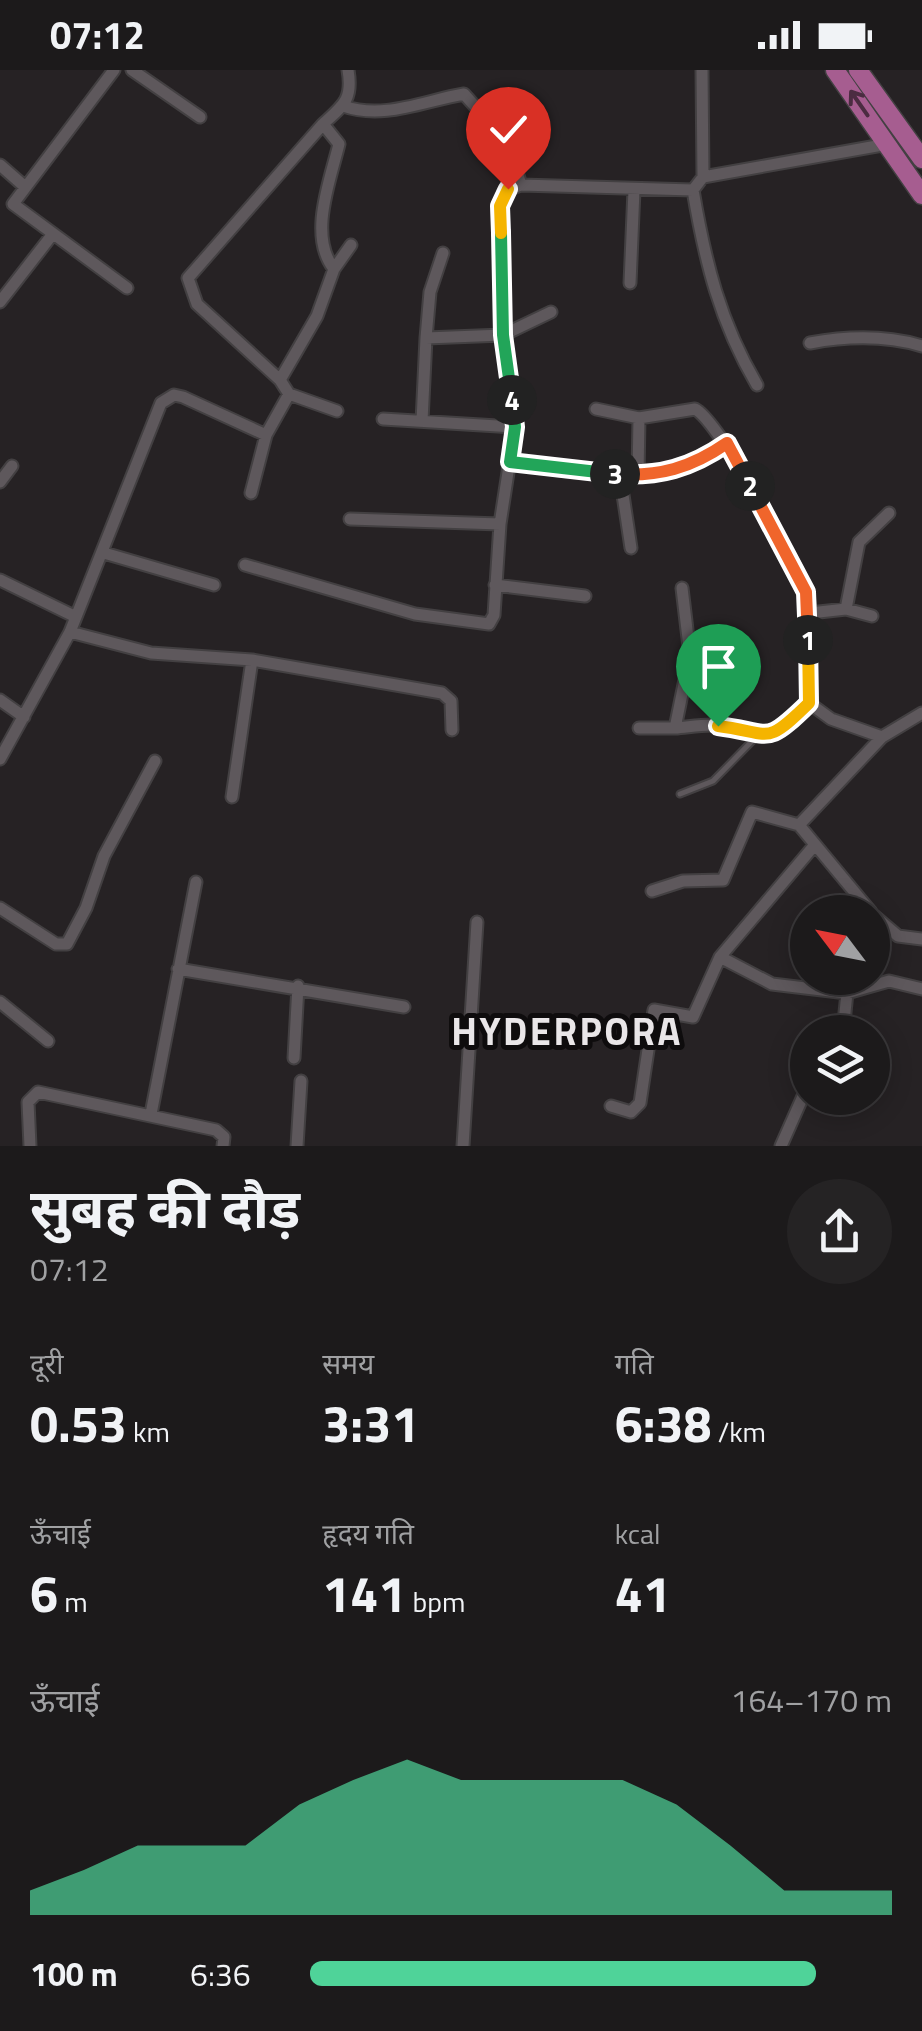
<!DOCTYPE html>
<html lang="hi">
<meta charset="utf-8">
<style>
body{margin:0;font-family:"Titillium Web","Noto Sans Devanagari",sans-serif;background:#252324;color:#f1f3f6;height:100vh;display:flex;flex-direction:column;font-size:38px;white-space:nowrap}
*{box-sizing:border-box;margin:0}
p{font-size:32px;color:#a0a1a3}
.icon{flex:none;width:55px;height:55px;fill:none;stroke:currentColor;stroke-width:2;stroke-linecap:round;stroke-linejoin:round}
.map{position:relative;height:1076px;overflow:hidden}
.side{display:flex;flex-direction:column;background:#1c1a1b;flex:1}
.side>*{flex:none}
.needle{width:65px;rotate:302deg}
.controls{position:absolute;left:790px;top:825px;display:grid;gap:20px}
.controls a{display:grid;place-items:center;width:100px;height:100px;border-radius:50%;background:#1c1a1b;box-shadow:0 5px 25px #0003,0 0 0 2px #3a383a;font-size:50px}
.pin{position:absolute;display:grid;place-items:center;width:85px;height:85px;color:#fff;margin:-102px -42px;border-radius:50% 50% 50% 0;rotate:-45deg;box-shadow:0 0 10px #0007}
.pin .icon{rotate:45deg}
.km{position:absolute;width:50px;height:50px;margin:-25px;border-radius:50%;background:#222;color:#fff;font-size:28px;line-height:50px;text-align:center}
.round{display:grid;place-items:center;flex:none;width:105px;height:105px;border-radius:52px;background:#252324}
.headline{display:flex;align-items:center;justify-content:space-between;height:170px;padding:0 30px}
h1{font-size:55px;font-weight:700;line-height:75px}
.metrics{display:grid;grid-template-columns:repeat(3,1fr);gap:15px;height:170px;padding:10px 30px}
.metrics div{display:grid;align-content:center}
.metrics b{font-size:50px;font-weight:700}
.metrics small{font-size:28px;font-weight:400}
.metrics p{font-size:28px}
.chart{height:280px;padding:20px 30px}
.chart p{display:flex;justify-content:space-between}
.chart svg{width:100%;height:180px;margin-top:10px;fill:#4fd399;opacity:.7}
ul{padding:0 30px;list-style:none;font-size:32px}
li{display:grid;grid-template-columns:160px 120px 1fr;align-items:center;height:75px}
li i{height:25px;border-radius:12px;background:#4fd399}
.status{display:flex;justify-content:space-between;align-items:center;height:70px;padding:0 50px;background:#1c1a1b;direction:ltr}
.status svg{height:28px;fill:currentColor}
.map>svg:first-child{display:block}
</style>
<div class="status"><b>07:12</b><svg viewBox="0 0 49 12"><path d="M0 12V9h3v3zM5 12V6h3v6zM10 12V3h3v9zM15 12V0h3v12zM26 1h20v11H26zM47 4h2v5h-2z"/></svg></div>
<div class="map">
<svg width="922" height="1076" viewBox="0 0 922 1076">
<rect width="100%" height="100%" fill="#262224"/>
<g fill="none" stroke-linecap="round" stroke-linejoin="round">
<defs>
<path id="service" d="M680 724 713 711 757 666"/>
<path id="minor" d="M114 0 13 134 127 218
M132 0 200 47
M702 0 703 107 888 74
M343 36C384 50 423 31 464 24L508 73 521 115
M323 54 339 74C330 111 308 166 334 199
M0 95 24 116
M703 107 693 120C705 192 720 252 757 315
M630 213 634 120
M0 232 52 165
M426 268 430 222 443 183
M810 273C848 266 885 265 922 276
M280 310 317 246 334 199 351 175
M289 324 337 341
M596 339 639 348 695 339C718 350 804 503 809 532 814 564 807 600 809 633L831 649 882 667
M383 349 515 357
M422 351 426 268 503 265 551 242
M510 392C585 405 660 418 727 373
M620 405 631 478
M638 405 639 348
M0 412 12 396
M251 423 266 365 289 324 280 310 197 234 188 208 323 54C344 35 353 29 348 0
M350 449 500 454
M104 483 214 515
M245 495 415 544 489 554 494 545 500 454 515 357 503 265 500 136 504 121 521 115 693 120
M0 510 76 547
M495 515 585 526
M682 518 690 585 675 658C690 657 709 653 724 656 774 666 770 671 809 633
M846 539 859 472 889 443
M810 543 846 539 872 546
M70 562 151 583 252 590 442 623 451 631 452 660
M0 630 24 647
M639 658H675
M0 689 70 562 161 333 174 325 183 327 266 365
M232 727 252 590
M652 821 683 811 723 810 752 742 799 755
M0 838 56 874H67L86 838 104 786 155 691
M871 842 799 755 882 667 922 643
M872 844 898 866 922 869
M720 887 772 914 847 923 889 911 922 919
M178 899 404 937
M0 932 48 971
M843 962 847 923
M294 988 298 916
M611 1036 631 1042 640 1033 654 940 693 947 720 887 813 777
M151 1044 196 812
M30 1076 28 1032 38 1022 216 1060 224 1067 223 1076
M297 1076 301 1011
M463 1076 477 852
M781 1076 808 1015"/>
<path id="primary" d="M835 0 922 125
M858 0 922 89"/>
</defs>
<!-- service casing -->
<use href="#service" stroke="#434042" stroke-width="9"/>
<!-- minor casing -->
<use href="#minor" stroke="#434042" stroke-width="15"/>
<!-- primary casing -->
<use href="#primary" stroke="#434042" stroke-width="21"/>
<!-- service -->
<use href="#service" stroke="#5e585c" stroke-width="5"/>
<!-- minor -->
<use href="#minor" stroke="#5e585c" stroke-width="11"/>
<!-- primary -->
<use href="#primary" stroke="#a65d90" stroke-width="18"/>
</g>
<!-- one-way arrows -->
<defs><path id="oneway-shaft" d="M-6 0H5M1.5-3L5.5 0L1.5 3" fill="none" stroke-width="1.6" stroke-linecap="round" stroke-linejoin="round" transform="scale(2.5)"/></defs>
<use stroke="#4b2c41" href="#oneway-shaft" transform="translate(859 33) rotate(-125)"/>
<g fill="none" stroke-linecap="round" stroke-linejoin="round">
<defs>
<path id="split-1" d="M718 656C773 663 764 677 809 633L808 570"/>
<path id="split-2" d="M750 416 806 522 808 570"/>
<path id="split-3" d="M615 404C659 407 691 398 727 373L750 416"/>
<path id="split-4" d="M512 330 515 357 510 392 615 404"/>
<path id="split-5" d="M501 163 503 265 512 330"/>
<path id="split-6" d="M501 163 500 136 508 119"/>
</defs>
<!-- split-1 casing -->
<use href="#split-1" stroke="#fff" stroke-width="20"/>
<!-- split-2 casing -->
<use href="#split-2" stroke="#fff" stroke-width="20"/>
<!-- split-3 casing -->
<use href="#split-3" stroke="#fff" stroke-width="20"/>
<!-- split-4 casing -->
<use href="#split-4" stroke="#fff" stroke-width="20"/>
<!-- split-5 casing -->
<use href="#split-5" stroke="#fff" stroke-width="20"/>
<!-- split-6 casing -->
<use href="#split-6" stroke="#fff" stroke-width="20"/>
<!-- split-1 -->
<use href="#split-1" stroke="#f5b400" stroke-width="12"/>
<!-- split-2 -->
<use href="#split-2" stroke="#f0652b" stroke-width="12"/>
<!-- split-3 -->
<use href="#split-3" stroke="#f0652b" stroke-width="12"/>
<!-- split-4 -->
<use href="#split-4" stroke="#22a559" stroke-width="12"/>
<!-- split-5 -->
<use href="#split-5" stroke="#22a559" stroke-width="12"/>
<!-- split-6 -->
<use href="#split-6" stroke="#f5b400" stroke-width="12"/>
</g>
<g text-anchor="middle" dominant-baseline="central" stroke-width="10" stroke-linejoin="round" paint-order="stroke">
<!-- district labels -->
<g font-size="38" font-weight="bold" letter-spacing="2.5" fill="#e9e6e8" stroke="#0e0c0d">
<text x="567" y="961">HYDERPORA</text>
</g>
</g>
</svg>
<div class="controls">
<a><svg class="needle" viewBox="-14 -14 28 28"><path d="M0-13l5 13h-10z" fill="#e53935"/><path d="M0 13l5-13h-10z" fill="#a0a1a3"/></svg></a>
<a><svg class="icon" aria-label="layers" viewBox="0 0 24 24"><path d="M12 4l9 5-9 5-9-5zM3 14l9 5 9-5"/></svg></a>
</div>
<div class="pin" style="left:718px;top:656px;background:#1e9e55"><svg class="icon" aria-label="arrive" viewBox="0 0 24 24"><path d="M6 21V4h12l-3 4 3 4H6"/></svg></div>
<div class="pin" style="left:508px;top:119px;background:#d93025"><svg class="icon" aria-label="check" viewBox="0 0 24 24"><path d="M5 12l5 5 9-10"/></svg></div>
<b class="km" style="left:808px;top:570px">1</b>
<b class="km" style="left:750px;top:416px">2</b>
<b class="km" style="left:615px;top:404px">3</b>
<b class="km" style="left:512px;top:330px">4</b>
</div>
<section class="side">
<div class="headline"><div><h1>सुबह की दौड़</h1><p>07:12</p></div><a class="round"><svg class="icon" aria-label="share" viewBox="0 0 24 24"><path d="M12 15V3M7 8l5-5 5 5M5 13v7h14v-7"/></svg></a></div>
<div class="metrics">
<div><p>दूरी</p><b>0.53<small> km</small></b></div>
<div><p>समय</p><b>3:31</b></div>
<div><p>गति</p><b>6:38<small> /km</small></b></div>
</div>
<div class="metrics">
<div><p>ऊँचाई</p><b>6<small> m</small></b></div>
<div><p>हृदय गति</p><b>141<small> bpm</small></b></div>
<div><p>kcal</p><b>41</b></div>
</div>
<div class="chart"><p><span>ऊँचाई</span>164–170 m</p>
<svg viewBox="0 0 160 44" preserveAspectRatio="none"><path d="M0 44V38L10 33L20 27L30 27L40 27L50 17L60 11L70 6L80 11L90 11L100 11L110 11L120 17L130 27L140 38L150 38L160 38V44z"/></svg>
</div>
<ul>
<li><b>100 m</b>6:36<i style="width:87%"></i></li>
</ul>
</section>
